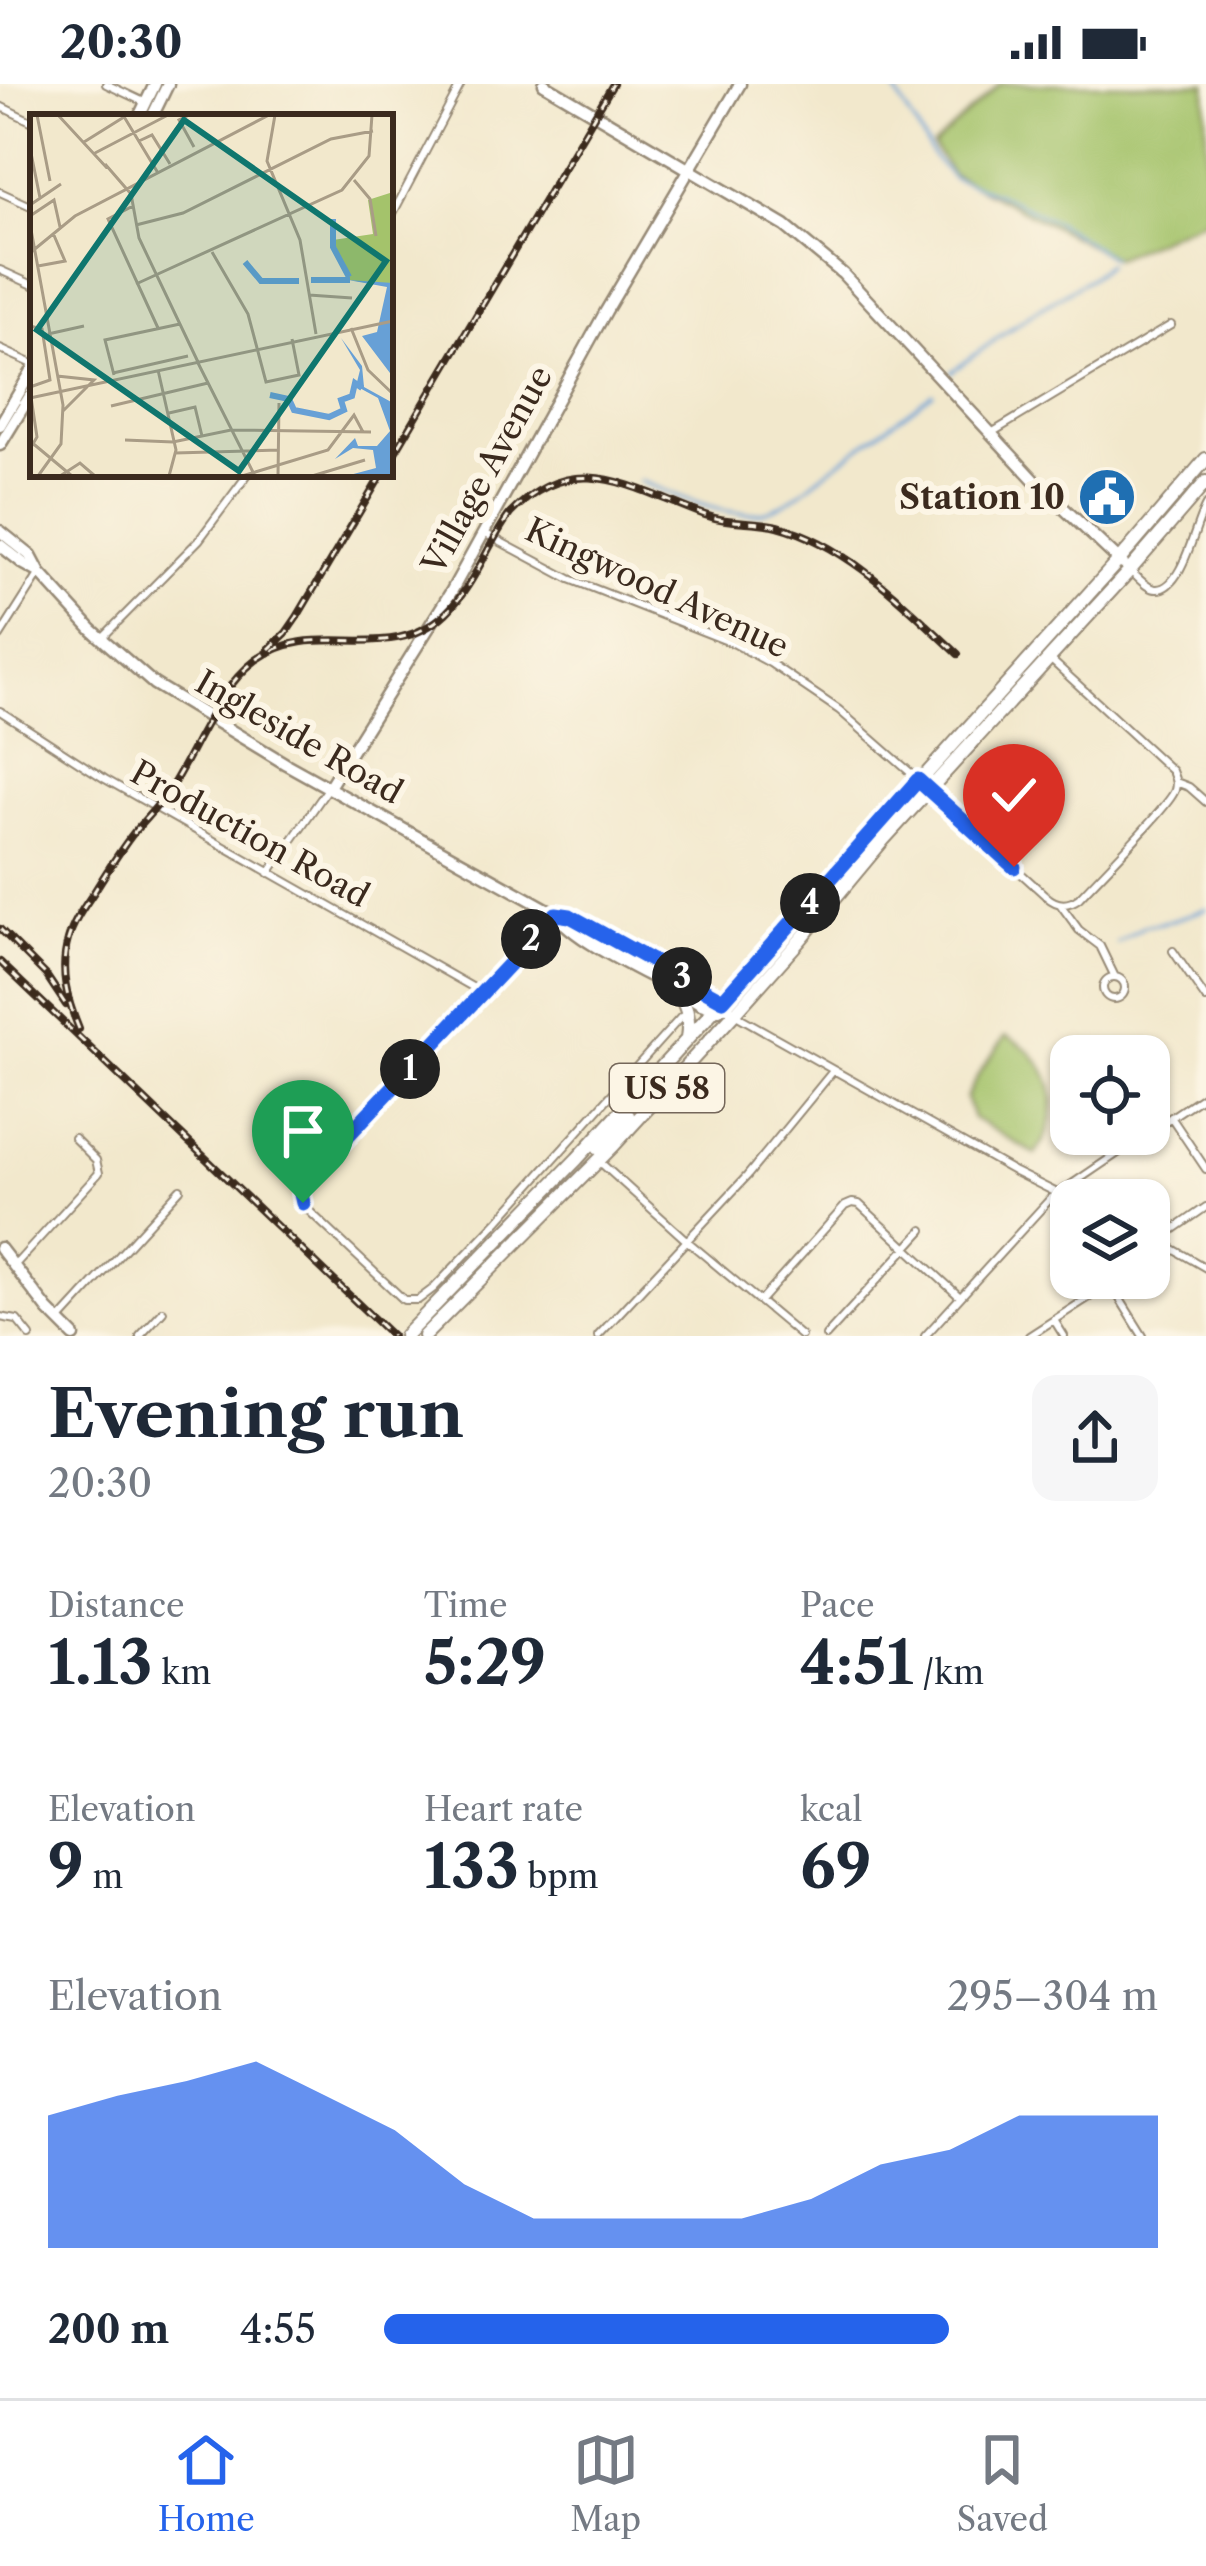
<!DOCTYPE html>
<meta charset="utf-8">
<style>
body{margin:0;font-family:"Libre Caslon Text",serif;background:#f6f6f7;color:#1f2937;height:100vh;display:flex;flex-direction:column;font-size:45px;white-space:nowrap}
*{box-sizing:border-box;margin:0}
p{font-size:39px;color:#747a83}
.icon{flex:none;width:66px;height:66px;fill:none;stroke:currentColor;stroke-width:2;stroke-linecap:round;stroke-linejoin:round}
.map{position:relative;height:1252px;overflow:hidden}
.drawer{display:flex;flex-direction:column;background:#fff;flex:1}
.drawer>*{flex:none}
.buttons{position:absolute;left:1050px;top:951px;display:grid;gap:24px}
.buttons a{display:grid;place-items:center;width:120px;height:120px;border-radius:24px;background:#fff;box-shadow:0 3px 9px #0004;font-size:60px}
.pin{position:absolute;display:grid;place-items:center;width:102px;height:102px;color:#fff;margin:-123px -51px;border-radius:50% 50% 50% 0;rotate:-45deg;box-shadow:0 0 12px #0007}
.pin .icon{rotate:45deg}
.km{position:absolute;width:60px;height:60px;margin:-30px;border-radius:50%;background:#222;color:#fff;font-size:33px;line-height:60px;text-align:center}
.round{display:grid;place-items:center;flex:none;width:126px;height:126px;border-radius:24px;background:#f6f6f7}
.head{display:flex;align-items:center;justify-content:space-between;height:204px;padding:0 48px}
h1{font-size:66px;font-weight:700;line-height:90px}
.figures{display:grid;grid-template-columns:repeat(3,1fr);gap:18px;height:204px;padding:12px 48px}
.figures div{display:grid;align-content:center}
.figures b{font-size:60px;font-weight:700}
.figures small{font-size:33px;font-weight:400}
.figures p{font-size:33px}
.chart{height:336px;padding:24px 48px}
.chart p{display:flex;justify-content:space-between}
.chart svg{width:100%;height:216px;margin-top:12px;fill:#2563eb;opacity:.7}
ul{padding:0 48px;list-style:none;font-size:39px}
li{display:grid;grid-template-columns:192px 144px 1fr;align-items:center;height:90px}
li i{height:30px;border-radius:15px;background:#2563eb}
.status{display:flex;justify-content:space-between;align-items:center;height:84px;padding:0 60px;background:#fff;direction:ltr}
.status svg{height:33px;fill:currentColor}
.tab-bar{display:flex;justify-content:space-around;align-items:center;height:168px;border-top:3px solid #e0e1e3;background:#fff;font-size:33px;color:#747a83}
.tab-bar a{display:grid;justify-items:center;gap:6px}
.tab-bar .selected{color:#2563eb}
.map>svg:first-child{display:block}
</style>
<div class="status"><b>20:30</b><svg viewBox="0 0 49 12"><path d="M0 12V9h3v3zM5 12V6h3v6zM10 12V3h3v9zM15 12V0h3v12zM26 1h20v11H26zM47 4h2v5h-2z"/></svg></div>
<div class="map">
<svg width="1206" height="1252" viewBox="0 0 1206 1252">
<rect width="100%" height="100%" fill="#fcf5e5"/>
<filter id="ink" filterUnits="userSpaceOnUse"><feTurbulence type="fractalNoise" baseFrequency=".00833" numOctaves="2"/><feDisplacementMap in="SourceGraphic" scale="24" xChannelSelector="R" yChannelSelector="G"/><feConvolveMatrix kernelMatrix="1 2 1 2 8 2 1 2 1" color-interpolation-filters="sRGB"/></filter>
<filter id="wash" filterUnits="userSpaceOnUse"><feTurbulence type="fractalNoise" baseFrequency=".004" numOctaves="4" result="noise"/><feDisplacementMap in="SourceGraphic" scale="48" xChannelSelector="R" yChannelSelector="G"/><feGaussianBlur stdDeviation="2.7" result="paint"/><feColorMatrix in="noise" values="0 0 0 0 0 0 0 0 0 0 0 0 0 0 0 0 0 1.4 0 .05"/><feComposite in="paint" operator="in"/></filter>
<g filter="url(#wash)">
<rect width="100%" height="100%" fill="#f2e8cc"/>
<!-- green -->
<path fill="#a4c36b" stroke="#707644" stroke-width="3" d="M1000 0H1206V134L1115 174 952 90 933 62Z
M1006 952C1055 975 1068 1026 1035 1070L973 1034 966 1014 979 989Z"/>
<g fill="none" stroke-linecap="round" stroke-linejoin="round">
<!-- stream -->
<path stroke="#67a0d6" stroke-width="3" d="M891 0 935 75 953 94 997 109 1054 137 1112 174
M951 288 1032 229 1089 195 1107 180
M640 397C673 410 722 433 757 429 788 425 811 398 835 381 868 357 900 333 933 309
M1117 859 1144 842 1167 838 1206 825"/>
</g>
</g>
<g filter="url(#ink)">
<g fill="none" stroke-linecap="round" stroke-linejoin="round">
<defs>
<path id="street" d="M106 0 146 19
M0 22 33 38
M0 108 33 123
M390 135 461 0
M0 186 33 201
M0 265 33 280
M993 348 1171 241
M484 449 570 495 735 560 770 579 839 626 920 697
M1132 489C1139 494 1148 506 1157 505 1183 505 1195 439 1206 421
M0 552 40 489
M101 555 199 456 248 390
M0 627 105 695 481 908
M1176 698 1189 703 1206 718
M929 706 1046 812C1056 821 1067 823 1079 814 1095 796 1170 722 1175 706 1177 698 1175 695 1172 687L1050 575
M269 789 329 703
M1060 820 1079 846 1100 862 1115 893
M556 830 347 1052 301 1104V1114L306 1124 404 1216H418L434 1204 498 1137 681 933
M1173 867 1206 915
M1103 904a11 11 0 1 1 22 0a11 11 0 1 1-22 0Z
M734 930 1015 1088 1071 1116
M1171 1033 1206 1085
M1149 1048 1206 1010
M601 1079 686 1156 801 1252
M1149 1151 1206 1184
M1149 1171 1163 1153 1206 1123
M14 1182 99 1089 96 1076 74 1054
M1110 1199 1143 1252
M761 1216 845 1122 852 1119 859 1120 960 1213
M0 1233 17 1236 30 1252
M61 1235 180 1105
M1054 1236 1064 1252
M140 1252 163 1227
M598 1252 747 1092 833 987
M826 1252 923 1146
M925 1252 1050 1115 1146 1050
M1029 1252 1119 1194"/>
<path id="secondary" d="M544 0 785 142 843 190 1038 400 1123 480
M139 33 155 0
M152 33 168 0
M0 341 33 285
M0 361 33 307
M0 447 31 472 40 489 92 546 154 600 286 680 556 830 570 831 723 916 728 923
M0 461 24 480 40 489
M329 703 451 508 606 227 740 0
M556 830C579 862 664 896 701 920L719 926
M0 1164 48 1226 74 1252"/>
<path id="primary" d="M672 903C688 920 690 932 687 955
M599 1065 628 1031
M405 1252 577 1075 715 925 1129 465 1206 375
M424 1252 614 1061 734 930 800 856 884 755 1130 486 1206 398"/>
</defs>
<!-- street casing -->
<use href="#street" stroke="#968975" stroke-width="10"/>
<!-- secondary casing -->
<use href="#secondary" stroke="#968975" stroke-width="15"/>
<!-- primary casing -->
<use href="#primary" stroke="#968975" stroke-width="16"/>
<!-- street -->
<use href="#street" stroke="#fff" stroke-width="6"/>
<!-- secondary -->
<use href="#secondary" stroke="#fff" stroke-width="10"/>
<!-- primary -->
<use href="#primary" stroke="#fff" stroke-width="12"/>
<defs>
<path id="rail" d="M390 377 613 0
M269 565 286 549 297 533 382 390
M0 845 46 891 66 921
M0 878 392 1252
M79 945C67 916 59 887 68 856 73 838 84 823 94 808 107 787 120 766 135 747 147 733 160 720 170 705 196 664 217 605 256 576 317 532 388 584 446 529 475 501 487 461 510 430 575 362 633 405 705 431 729 440 754 436 778 442 849 461 906 522 958 570"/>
</defs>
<!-- rail casing -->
<use href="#rail" stroke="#3b2a1e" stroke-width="8"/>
<!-- rail -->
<use href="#rail" stroke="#fcf5e5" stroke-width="3" stroke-dasharray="9" stroke-linecap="butt"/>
</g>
</g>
<g fill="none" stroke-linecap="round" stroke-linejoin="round" filter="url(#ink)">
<defs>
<path id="route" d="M303 1119 301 1110 304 1098 556 830 570 832 723 916 918 696 1014 783"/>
</defs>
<!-- route casing -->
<use href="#route" stroke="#fff" stroke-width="24"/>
<!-- route -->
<use href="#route" stroke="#2563eb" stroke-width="15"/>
</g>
<!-- icons -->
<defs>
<symbol id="civic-disc" viewBox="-11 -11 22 22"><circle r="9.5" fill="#1f6fb2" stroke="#fcf5e5"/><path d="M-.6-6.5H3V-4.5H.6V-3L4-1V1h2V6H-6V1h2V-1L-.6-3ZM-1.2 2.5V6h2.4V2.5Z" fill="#fff"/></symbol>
</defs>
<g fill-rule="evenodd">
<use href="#civic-disc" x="1074" y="380" width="66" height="66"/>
</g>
<g text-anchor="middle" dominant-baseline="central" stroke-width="12" stroke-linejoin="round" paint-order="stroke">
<!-- shield labels -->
<rect fill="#fcf5e5" stroke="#75675a" stroke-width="3" x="610" y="980" width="114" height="48" rx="9"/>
<g font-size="30" font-weight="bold" fill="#3b2a1e">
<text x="667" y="1004">US 58</text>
</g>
<!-- street labels -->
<g font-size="33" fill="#3b2a1e" stroke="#fcf5e5">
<text transform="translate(487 386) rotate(-61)">Village Avenue</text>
<text transform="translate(657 504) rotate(25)">Kingwood Avenue</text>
<text transform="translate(299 653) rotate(30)">Ingleside Road</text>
<text transform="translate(250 750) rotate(29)">Production Road</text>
</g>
<!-- poi labels -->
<g font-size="33" font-weight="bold" fill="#3b2a1e" stroke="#fcf5e5" text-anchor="end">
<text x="1065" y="413">Station 10</text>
</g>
</g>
<!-- overview -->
<g transform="translate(30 30)">
<rect width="363" height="363" fill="#f2e8cc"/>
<path d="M363 78V173L320 166 303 126 343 120 338 86Z" fill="#a4c36b"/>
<path d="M318 166 363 169V263L332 222 347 218 357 173ZM311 224 332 252 334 273 363 289V362H316L346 354 343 336 323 334 305 345 325 324 328 332H347L360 317 348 284 326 272 330 256Z" fill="#67a0d6"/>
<path fill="none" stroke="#67a0d6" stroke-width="6" d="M303 105V133L319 163M215 148 231 167H269M281 166H320M240 281 259 285 264 296 299 303 314 296 311 286 322 282 325 269 332 274"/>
<path fill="none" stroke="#a99c86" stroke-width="3" d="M7 1 20 67M28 1 77 54M93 1 128 59M159 1 149 6 164 33M245 1 237 47 270 126 286 220M109 27 122 21 140 50M54 28 94 3M0 34 10 84M65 39 138 1M75 50 101 80 109 124 168 248M324 66 340 85 346 122M0 91 31 70M103 92 78 105 128 214M0 102 24 86 30 113M0 110 33 291 31 330 8 362M106 111 153 99 301 25 343 17M182 138 218 200 236 268 269 261 262 225M0 139 45 102 239 1M8 152 35 147 23 119M106 170 312 76 339 42 342 1M279 181 322 184M0 212 12 215 20 266 0 273M321 214 338 256 362 279M18 220 54 212M167 247 225 362M128 256 146 336 139 362M83 259 158 242M84 261 75 226 150 210M27 262 64 266 33 297M0 284 363 207M81 292 178 269M139 299 165 293 172 322M95 326 143 328 201 316 341 318M0 327 42 362M0 335 7 323 1 283M145 339 248 336M30 362 50 349 65 362M212 362 298 336 324 301 333 318M248 362 249 289M282 362 335 346"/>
<path fill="#0f766e" fill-opacity="0.15" stroke="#0f766e" stroke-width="6" d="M154 6 356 147 209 357 7 216Z"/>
<rect width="363" height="363" fill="none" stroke="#3b2a1e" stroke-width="6"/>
</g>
</svg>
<div class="buttons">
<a><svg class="icon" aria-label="locate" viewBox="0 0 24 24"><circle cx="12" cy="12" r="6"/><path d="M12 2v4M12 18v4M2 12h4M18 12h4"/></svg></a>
<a><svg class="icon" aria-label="layers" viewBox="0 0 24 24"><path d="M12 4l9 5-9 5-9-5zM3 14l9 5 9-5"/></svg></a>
</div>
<div class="pin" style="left:303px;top:1119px;background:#1e9e55"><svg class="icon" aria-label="arrive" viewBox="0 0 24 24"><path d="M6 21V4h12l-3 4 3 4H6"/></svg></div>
<div class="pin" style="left:1014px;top:783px;background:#d93025"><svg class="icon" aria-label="check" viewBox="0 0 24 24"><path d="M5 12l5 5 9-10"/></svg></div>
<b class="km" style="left:410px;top:985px">1</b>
<b class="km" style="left:531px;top:855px">2</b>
<b class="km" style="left:682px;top:893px">3</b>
<b class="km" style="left:810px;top:819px">4</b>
</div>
<section class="drawer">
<div class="head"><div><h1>Evening run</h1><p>20:30</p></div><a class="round"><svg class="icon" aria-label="share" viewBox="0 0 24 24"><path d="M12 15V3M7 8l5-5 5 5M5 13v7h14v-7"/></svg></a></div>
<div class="figures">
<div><p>Distance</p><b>1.13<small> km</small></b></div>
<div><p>Time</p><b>5:29</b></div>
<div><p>Pace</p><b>4:51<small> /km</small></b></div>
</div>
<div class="figures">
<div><p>Elevation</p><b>9<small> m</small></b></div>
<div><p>Heart rate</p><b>133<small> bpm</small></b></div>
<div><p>kcal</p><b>69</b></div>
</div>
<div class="chart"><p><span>Elevation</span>295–304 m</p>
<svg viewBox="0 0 160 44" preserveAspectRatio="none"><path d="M0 44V17L10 13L20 10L30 6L40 13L50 20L60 31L70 38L80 38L90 38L100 38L110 34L120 27L130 24L140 17L150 17L160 17V44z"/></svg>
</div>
<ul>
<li><b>200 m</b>4:55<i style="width:73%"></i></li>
</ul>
</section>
<nav class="tab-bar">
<a class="selected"><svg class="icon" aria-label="home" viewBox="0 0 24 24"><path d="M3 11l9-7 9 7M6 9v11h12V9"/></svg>Home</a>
<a><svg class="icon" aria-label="map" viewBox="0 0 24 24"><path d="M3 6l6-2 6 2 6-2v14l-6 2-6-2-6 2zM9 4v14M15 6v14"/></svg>Map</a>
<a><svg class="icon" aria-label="saved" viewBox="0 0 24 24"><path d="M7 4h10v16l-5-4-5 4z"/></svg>Saved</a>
</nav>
